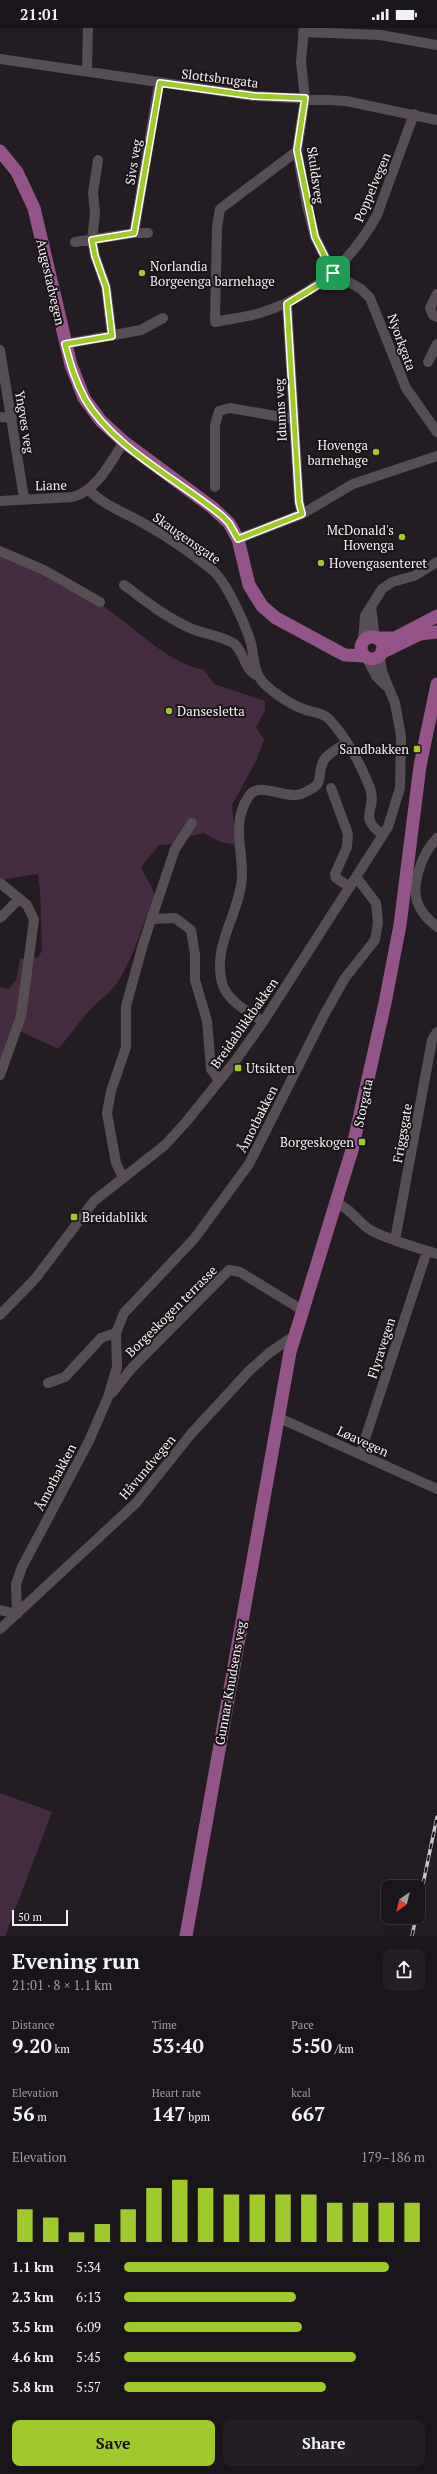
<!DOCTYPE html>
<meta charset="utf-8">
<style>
body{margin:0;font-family:"PT Serif",serif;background:#231e23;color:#f1f3f6;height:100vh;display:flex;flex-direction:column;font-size:15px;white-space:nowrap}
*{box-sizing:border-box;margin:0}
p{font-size:13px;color:#9f9fa2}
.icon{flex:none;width:22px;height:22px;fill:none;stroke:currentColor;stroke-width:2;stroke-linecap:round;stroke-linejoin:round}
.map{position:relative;height:1908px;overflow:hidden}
.sheet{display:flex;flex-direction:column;background:#1a151a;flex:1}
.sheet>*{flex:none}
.needle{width:26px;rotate:214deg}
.fabs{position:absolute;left:381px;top:1852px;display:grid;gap:8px}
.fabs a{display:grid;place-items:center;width:44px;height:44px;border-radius:8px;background:#1a151a;box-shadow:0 4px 16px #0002,0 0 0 1px #383439;font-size:20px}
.scale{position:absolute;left:12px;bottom:10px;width:56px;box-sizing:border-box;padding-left:4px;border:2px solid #f5f0f3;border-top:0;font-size:11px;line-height:14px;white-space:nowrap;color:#f5f0f3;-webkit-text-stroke:3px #1a1318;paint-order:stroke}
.pin{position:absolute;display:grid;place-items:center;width:34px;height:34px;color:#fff;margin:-17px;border-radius:8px;box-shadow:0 2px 6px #0006}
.round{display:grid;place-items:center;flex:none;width:42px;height:42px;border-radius:8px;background:#231e23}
.headline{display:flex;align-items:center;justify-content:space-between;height:68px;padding:0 12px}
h1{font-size:22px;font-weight:800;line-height:30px}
.stats{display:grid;grid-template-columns:repeat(3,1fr);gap:6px;height:68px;padding:4px 12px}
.stats div{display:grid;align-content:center}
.stats b{font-size:20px;font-weight:800}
.stats small{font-size:11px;font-weight:400}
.stats p{font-size:11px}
.chart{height:112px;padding:8px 12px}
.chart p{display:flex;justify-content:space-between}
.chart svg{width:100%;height:72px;margin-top:4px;stroke:#a0c92c;stroke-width:6}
.button{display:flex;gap:8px;margin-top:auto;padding:8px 12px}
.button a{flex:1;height:46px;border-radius:8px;background:#a0c92c;color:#111;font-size:16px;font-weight:800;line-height:46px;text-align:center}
.button a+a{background:#231e23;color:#f1f3f6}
ul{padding:0 12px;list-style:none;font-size:13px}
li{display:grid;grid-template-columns:64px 48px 1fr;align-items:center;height:30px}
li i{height:10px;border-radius:5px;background:#a0c92c}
.status{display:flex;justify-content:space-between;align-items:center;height:28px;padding:0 20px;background:#1a151a;direction:ltr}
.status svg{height:11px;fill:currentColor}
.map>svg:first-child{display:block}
</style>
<div class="status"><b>21:01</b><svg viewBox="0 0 49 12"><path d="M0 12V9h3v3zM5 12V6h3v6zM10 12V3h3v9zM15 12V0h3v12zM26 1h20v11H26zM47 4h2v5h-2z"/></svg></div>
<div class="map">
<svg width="437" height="1908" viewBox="0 0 437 1908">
<rect width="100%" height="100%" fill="#231c22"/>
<!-- green -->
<path fill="#462c40" d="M0 525C37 541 81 561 114 586 143 607 168 634 204 642L214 656 265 673V683L256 699 264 712 256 733 232 777 236 817 220 814 204 805 187 809 183 815 159 817 141 839 158 872 155 885 146 889C138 910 131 933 119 952 111 965 99 972 89 983 78 995 69 1009 58 1021L20 1003 0 1053V959L9 961 16 952 20 931 38 929 42 923 40 861 38 846 0 852Z
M0 1765 52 1784 5 1908H0Z"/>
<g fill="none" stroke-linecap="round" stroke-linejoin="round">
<!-- minor -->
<path stroke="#574e55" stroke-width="10" d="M304 0 301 34 305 70 297 123 307 178 315 209 333 245 361 261 370 270 406 360 437 404
M303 4 380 7 437 17
M0 31 254 68 346 73 437 92
M87 43 88 0
M297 123 220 181 217 199 215 294C230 291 246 289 260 285 312 269 351 234 377 187L414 86
M98 132 93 165 95 185 92 212 95 228 106 259 112 308
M134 205 159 55
M75 214 134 205H148
M437 266 430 280 433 287 437 289
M287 276 299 474 302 486
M65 316 141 302 163 290
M0 322 24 470
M428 334 437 316
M0 389 12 390
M215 459V397L219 383 230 380 293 391
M89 462C103 477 126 485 143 495 166 508 190 524 211 541 226 552 245 596 251 615 254 627 253 641 261 652 270 663 290 676 303 681 313 685 323 684 330 692 347 711 361 737 370 760 378 782 356 788 383 807
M0 473 73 469C98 462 110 434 124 414
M238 511 302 486 353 456 437 428
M0 523 44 542 100 574
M124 557C145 573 167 590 192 601 205 606 221 608 233 615 245 623 243 642 258 648
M371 579 375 610
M363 614 365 588 382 561 392 554 414 548 437 534
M367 630 376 648 386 658
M331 760 348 806 347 819 335 846 336 850 350 859
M437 810C423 824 409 858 419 878 423 887 430 893 437 899
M0 855 27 877 34 892 21 988 0 1047
M0 890 19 871
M152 891 175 890 191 902 195 927V952L207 993 211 1041 219 1052
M263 994C249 984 227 973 222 955 212 917 240 885 242 849 243 822 231 793 249 768 260 752 285 772 301 766 328 755 315 752 323 734 326 726 339 720 346 715
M123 1150 116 1135 107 1085 111 1063 126 1019V978L144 913 175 821 192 795
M336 1175C352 1181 358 1195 372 1203 392 1213 416 1219 437 1226
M395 1212 432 1012 437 1004
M0 1287 35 1251 94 1173 165 1117 186 1094 236 1032 263 994 388 799 400 760 401 708 395 675 383 646 379 628
M48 1355 65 1349 101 1310 116 1305
M112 1365 131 1341 229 1242 240 1244 302 1282
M277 1389 437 1461
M360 1426 427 1223
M0 1582 17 1586 16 1556 22 1539 89 1413 108 1369 117 1339 116 1305 124 1285 194 1211 249 1136 324 987 345 950 375 912 378 895 376 875 356 849
M0 1601 136 1475 191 1406 249 1343 269 1325 294 1308"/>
<!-- major -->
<path stroke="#945489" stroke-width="13" d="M0 123 17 144 34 180 71 337 84 370 101 393 124 414 213 480 229 495 238 511 249 557 262 578 276 590 339 624 345 627 365 628
M361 620a11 11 0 1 1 22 0a11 11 0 1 1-22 0Z
M376 610H395L437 588
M381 625 420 606 437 604
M186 1908 290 1324 352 1122 385 975 400 897 420 738 437 656"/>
<defs>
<path id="rail" d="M418 1880 437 1789
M412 1908 416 1889"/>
</defs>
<!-- rail casing -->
<use href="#rail" stroke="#c8c3c7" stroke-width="3.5"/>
<!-- rail -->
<use href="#rail" stroke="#1a1318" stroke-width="2" stroke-dasharray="6" stroke-linecap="butt"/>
</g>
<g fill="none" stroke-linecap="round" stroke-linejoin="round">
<defs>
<path id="route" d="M160 55 254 68 305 70 297 122 315 209 333 245 323 254 287 276 299 474 302 486 238 511 229 495 222 488C179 452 113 420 85 371 75 353 70 335 65 316L112 308 106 259 95 228 92 212 134 205Z"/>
</defs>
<!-- route casing -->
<use href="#route" stroke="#fff" stroke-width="8"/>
<!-- route -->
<use href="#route" stroke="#a0c92c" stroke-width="5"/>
</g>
<!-- markers -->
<g fill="#a0c92c" stroke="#1a1318" stroke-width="1.5">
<circle cx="142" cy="245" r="4"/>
<circle cx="376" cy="424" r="4"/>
<circle cx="402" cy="509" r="4"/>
<circle cx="321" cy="535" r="4"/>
<circle cx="169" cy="683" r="4"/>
<rect x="413" y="717" width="8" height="8" rx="2"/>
<rect x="234" y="1036" width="8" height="8" rx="2"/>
<rect x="358" y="1110" width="8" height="8" rx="2"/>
<rect x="70" y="1185" width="8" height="8" rx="2"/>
</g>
<g text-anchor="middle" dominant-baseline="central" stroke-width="4" stroke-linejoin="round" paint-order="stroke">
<!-- street labels -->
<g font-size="13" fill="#f5f0f3" stroke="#1a1318">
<text transform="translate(220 50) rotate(7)">Slottsbrugata</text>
<text transform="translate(133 134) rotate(-81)">Sivs veg</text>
<text transform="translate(316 147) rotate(82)">Skuldsveg</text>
<text transform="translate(372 159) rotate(-67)">Poppelvegen</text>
<text transform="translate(51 254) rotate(77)">Augestadvegen</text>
<text transform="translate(402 314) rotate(70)">Nyorkgata</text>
<text transform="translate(280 382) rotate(-93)">Idunns veg</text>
<text transform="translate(25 394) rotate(81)">Yngves veg</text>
<text transform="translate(51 457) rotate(-1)">Liane</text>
<text transform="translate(187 510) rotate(35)">Skaugensgate</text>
<text transform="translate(244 995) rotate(-55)">Breidablikkbakken</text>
<text transform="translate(363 1075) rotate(-78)">Storgata</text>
<text transform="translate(257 1091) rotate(-63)">Åmotbakken</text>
<text transform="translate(402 1105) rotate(-80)">Friggsgate</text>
<text transform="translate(171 1283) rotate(-45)">Borgeskogen terrasse</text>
<text transform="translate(381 1320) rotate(-72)">Flyravegen</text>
<text transform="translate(363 1413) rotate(25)">Løavegen</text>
<text transform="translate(147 1439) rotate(-50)">Håvundvegen</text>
<text transform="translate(55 1449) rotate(-62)">Åmotbakken</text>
<text transform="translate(230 1655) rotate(-80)">Gunnar Knudsens veg</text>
</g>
<!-- poi labels -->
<g font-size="13" fill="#f5f0f3" stroke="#1a1318" text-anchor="start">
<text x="150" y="238">Norlandia<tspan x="150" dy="15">Borgeenga barnehage</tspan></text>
<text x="368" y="417" text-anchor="end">Hovenga<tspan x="368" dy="15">barnehage</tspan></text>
<text x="394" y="502" text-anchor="end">McDonald's<tspan x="394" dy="15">Hovenga</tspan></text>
<text x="329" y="535">Hovengasenteret</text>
<text x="177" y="683">Dansesletta</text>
<text x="409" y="721" text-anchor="end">Sandbakken</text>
<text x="246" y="1040">Utsikten</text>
<text x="354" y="1114" text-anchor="end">Borgeskogen</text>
<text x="82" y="1189">Breidablikk</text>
</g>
</g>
</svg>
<div class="fabs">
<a><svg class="needle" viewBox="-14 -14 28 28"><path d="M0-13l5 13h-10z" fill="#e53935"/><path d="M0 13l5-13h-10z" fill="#9f9fa2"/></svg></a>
</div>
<div class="scale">50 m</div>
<div class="pin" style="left:333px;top:245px;background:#1e9e55"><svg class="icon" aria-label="arrive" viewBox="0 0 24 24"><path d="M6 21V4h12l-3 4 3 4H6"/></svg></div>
</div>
<section class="sheet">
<div class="headline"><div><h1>Evening run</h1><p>21:01 · 8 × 1.1 km</p></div><a class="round"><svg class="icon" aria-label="share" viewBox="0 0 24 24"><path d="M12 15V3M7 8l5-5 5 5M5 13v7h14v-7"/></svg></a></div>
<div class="stats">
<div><p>Distance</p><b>9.20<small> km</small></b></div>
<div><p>Time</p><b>53:40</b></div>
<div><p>Pace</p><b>5:50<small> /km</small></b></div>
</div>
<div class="stats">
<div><p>Elevation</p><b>56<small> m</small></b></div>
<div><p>Heart rate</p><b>147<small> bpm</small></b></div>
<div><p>kcal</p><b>667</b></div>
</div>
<div class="chart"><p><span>Elevation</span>179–186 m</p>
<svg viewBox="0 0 160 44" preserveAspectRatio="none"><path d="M5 44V24M15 44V29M25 44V38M35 44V33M45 44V24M55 44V11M65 44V6M75 44V11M85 44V15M95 44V15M105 44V15M115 44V15M125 44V20M135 44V20M145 44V20M155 44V20"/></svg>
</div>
<ul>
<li><b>1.1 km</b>5:34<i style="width:88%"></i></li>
<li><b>2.3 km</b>6:13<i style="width:57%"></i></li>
<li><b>3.5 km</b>6:09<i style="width:59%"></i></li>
<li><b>4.6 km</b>5:45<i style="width:77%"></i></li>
<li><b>5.8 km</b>5:57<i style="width:67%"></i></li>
</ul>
<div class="button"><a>Save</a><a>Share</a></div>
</section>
